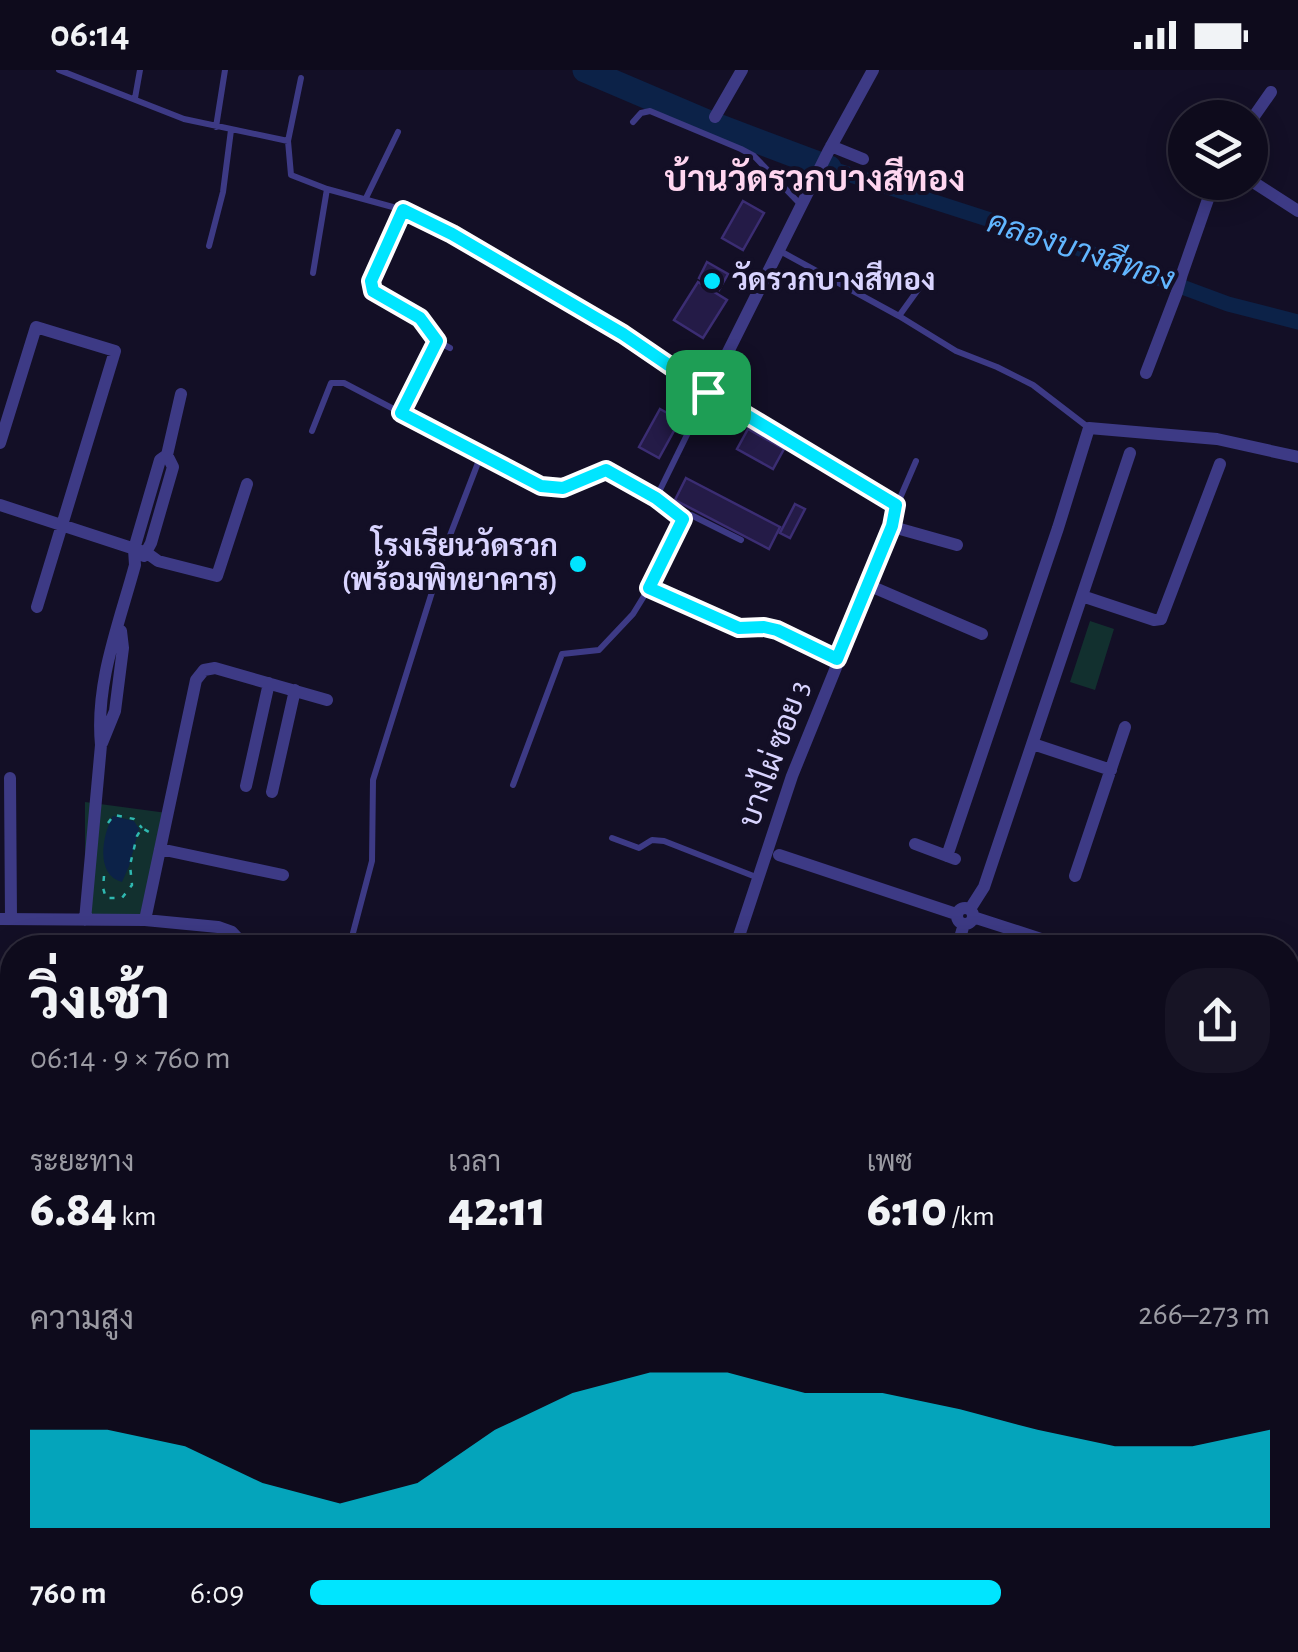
<!DOCTYPE html>
<html lang="th">
<meta charset="utf-8">
<style>
body{margin:0;font-family:"Alegreya Sans",Sarabun,sans-serif;background:#171425;color:#f1f3f6;height:100vh;display:flex;flex-direction:column;font-size:38px;white-space:nowrap}
*{box-sizing:border-box;margin:0}
p{font-size:32px;color:#9b9ba3}
.icon{flex:none;width:55px;height:55px;fill:none;stroke:currentColor;stroke-width:2;stroke-linecap:round;stroke-linejoin:round}
.map{position:relative;flex:1;overflow:hidden}
.side{position:absolute;left:0px;top:865px;width:1300px;height:718px;display:flex;flex-direction:column;background:#0e0b1c;border-radius:40px 40px 0 0;box-shadow:0 5px 25px #0003,0 0 0 2px #2e2b3b}
.side>*{flex:none}
.controls{position:absolute;left:1168px;top:30px;display:grid;gap:20px}
.controls a{display:grid;place-items:center;width:100px;height:100px;border-radius:50%;background:#0e0b1c;box-shadow:0 5px 25px #0003,0 0 0 2px #2e2b3b;font-size:50px}
.pin{position:absolute;display:grid;place-items:center;width:85px;height:85px;color:#fff;margin:-42px;border-radius:20px;box-shadow:0 5px 15px #0006}
.round{display:grid;place-items:center;flex:none;width:105px;height:105px;border-radius:40px;background:#171425}
.summary{display:flex;align-items:center;justify-content:space-between;height:170px;padding:0 30px}
h1{font-size:55px;font-weight:800;line-height:75px}
.figures{display:grid;grid-template-columns:repeat(3,1fr);gap:15px;height:170px;padding:10px 30px}
.figures div{display:grid;align-content:center}
.figures b{font-size:50px;font-weight:800}
.figures small{font-size:28px;font-weight:400}
.figures p{font-size:28px}
.chart{height:280px;padding:20px 30px}
.chart p{display:flex;justify-content:space-between}
.chart svg{width:100%;height:180px;margin-top:10px;fill:#00e5ff;opacity:.7}
ul{padding:0 30px;list-style:none;font-size:32px}
li{display:grid;grid-template-columns:160px 120px 1fr;align-items:center;height:75px}
li i{height:25px;border-radius:12px;background:#00e5ff}
.status{display:flex;justify-content:space-between;align-items:center;height:70px;padding:0 50px;background:#0e0b1c;direction:ltr}
.status svg{height:28px;fill:currentColor}
.map>svg:first-child{display:block}
</style>
<div class="status"><b>06:14</b><svg viewBox="0 0 49 12"><path d="M0 12V9h3v3zM5 12V6h3v6zM10 12V3h3v9zM15 12V0h3v12zM26 1h20v11H26zM47 4h2v5h-2z"/></svg></div>
<div class="map">
<svg width="1298" height="1582" viewBox="0 0 1298 1582">
<rect width="100%" height="100%" fill="#130f26"/>
<!-- green -->
<path fill="#12302f" d="M1090 551 1114 559 1095 620 1070 612Z
M85 732 167 743 145 850H85Z"/>
<!-- water -->
<path fill="#0c2248" d="M113 746 134 751 139 759 129 796 122 812C95 805 102 765 113 746Z"/>
<g fill="none" stroke-linecap="round" stroke-linejoin="round">
<!-- canal -->
<path stroke="#0c2248" stroke-width="15" d="M829 98 1077 178 1228 234 1298 252
M0 1370 12 1371"/>
<!-- river -->
<path stroke="#0c2248" stroke-width="25" d="M585 0 707 52 829 98"/>
</g>
<!-- building -->
<path fill="#241b47" stroke="#3b2d73" stroke-width="2.5" d="M743 131 764 143 743 180 722 168Z
M707 192 728 204 719 220 699 208Z
M698 212 727 230 703 268 674 250Z
M660 339 680 350 659 388 639 377Z
M748 359 784 379 773 399 737 379Z
M686 408 780 457 769 479 675 430Z
M795 434 805 439 790 468 780 463Z
M1288 1069H1298V1199H1288Z
M0 1407 12 1410 8 1439 0 1437Z"/>
<g fill="none" stroke-linecap="round" stroke-linejoin="round">
<!-- path -->
<path stroke="#2fb8b0" stroke-width="2.5" stroke-dasharray="5 8" stroke-linecap="butt" d="M108 753 114 745 134 749 142 758
M104 806 103 818 106 828H122L132 815 130 795 137 766 142 758 149 762"/>
<!-- lane -->
<path stroke="#3d3a85" stroke-width="6" d="M59 0 184 49 288 71
M301 8 288 71 291 105 327 119 411 142 452 164 623 264 708 322 656 428 605 399 563 418 541 416 344 313H331L312 361
M135 28 140 0
M633 52 641 43 650 41 741 79 754 86 801 135
M216 57 225 0
M366 128 398 62
M403 140 371 211 373 221 420 248 437 271 450 278
M209 176 223 122 231 60
M780 181 899 246 930 203
M313 203 327 119
M899 246 956 281 997 297 1033 315 1089 358
M401 343 437 271
M656 428 683 449
M897 435 916 391
M649 518 739 557 777 559 837 589
M513 715 562 584 599 580 633 544 649 518 683 449 691 445 741 470
M612 768 639 778 652 770 664 771 756 807
M349 878 372 791 373 710 449 468 481 385
M224 1582 226 1570"/>
<!-- street -->
<path stroke="#3d3a85" stroke-width="12" d="M715 47 742 0
M1250 52 1271 22
M831 76 863 89
M1250 110 1298 141
M1146 303 1177 222 1182 204 1214 112
M0 373 36 257 115 281 37 537
M0 435 147 483 158 491 217 506 247 414
M893 457 957 475
M144 486 151 473 173 397 167 385
M868 515 982 564
M1082 526 1154 550 1161 549 1220 394
M102 673 115 641 123 578 121 561
M1033 674 1111 700
M10 708 11 849
M246 716 269 613
M272 722 295 620
M915 774 955 789
M160 779 283 805
M779 785 956 844
M947 786 1058 458 1089 358 1217 369 1298 387
M1075 806 1125 657
M957 846a8 8 0 1 1 16 0a8 8 0 1 1-16 0Z
M970 839 984 817 1130 383
M973 847 1041 869
M0 849 145 850 218 857 232 862 247 878
M85 850 101 675C95 613 119 554 135 495L134 479 160 390 167 385 181 324
M145 850 196 610 204 600 215 598 327 630
M735 878 792 706 893 457 897 435 708 322 828 82 873 0
M957 878 964 854
M4 1016 6 896
M0 1155H12
M1288 1380 1298 1386
M1288 1491 1298 1492
M778 1570 779 1582
M922 1570 923 1582
M1057 1570 1058 1582
M1143 1570V1582
M1182 1570V1582"/>
<!-- secondary -->
<path stroke="#6f6bff" stroke-width="18" d="M1288 1054H1298
M0 1467 12 1469"/>
</g>
<g fill="none" stroke-linecap="round" stroke-linejoin="round">
<defs>
<path id="route" d="M403 140 452 164 623 264 708 322 896 435 892 456 837 589 777 560 764 557 739 558 649 518 683 449 656 428 606 400 563 418 541 416 401 343 437 271 420 248 373 221 371 211Z"/>
</defs>
<!-- route casing -->
<use href="#route" stroke="#fff" stroke-width="20"/>
<!-- route -->
<use href="#route" stroke="#00e5ff" stroke-width="12"/>
</g>
<!-- markers -->
<g fill="#00e5ff" stroke="#130f26" stroke-width="4">
<circle cx="712" cy="211" r="10"/>
<circle cx="578" cy="494" r="10"/>
</g>
<g text-anchor="middle" dominant-baseline="central" stroke-width="8" stroke-linejoin="round" paint-order="stroke">
<!-- poi labels -->
<g font-size="30" font-weight="bold" fill="#d9d4ff" stroke="#130f26" text-anchor="start">
<text x="732" y="211">วัดรวกบางสีทอง</text>
<text x="558" y="477" text-anchor="end">โรงเรียนวัดรวก<tspan x="558" dy="34">(พร้อมพิทยาคาร)</tspan></text>
</g>
<!-- street labels -->
<g font-size="30" fill="#d9d4ff" stroke="#130f26">
<text transform="translate(775 684) rotate(-70)">บางไผ่ ซอย 3</text>
</g>
<!-- water labels -->
<g font-size="32" font-style="italic" fill="#62b6ff" stroke="#130f26">
<text transform="translate(1081 181) rotate(18)">คลองบางสีทอง</text>
</g>
<!-- quarter labels -->
<g font-size="35" font-weight="bold" fill="#ffd6f0" stroke="#130f26">
<text x="815" y="110">บ้านวัดรวกบางสีทอง</text>
</g>
</g>
</svg>
<div class="controls">
<a><svg class="icon" aria-label="layers" viewBox="0 0 24 24"><path d="M12 4l9 5-9 5-9-5zM3 14l9 5 9-5"/></svg></a>
</div>
<div class="pin" style="left:708px;top:322px;background:#1e9e55"><svg class="icon" aria-label="arrive" viewBox="0 0 24 24"><path d="M6 21V4h12l-3 4 3 4H6"/></svg></div>
<section class="side">
<div class="summary"><div><h1>วิ่งเช้า</h1><p>06:14 · 9 × 760 m</p></div><a class="round"><svg class="icon" aria-label="share" viewBox="0 0 24 24"><path d="M12 15V3M7 8l5-5 5 5M5 13v7h14v-7"/></svg></a></div>
<div class="figures">
<div><p>ระยะทาง</p><b>6.84<small> km</small></b></div>
<div><p>เวลา</p><b>42:11</b></div>
<div><p>เพซ</p><b>6:10<small> /km</small></b></div>
</div>
<div class="chart"><p><span>ความสูง</span>266–273 m</p>
<svg viewBox="0 0 160 44" preserveAspectRatio="none"><path d="M0 44V20L10 20L20 24L30 33L40 38L50 33L60 20L70 11L80 6L90 6L100 11L110 11L120 15L130 20L140 24L150 24L160 20V44z"/></svg>
</div>
<ul>
<li><b>760 m</b>6:09<i style="width:72%"></i></li>
</ul>
</section>
</div>
